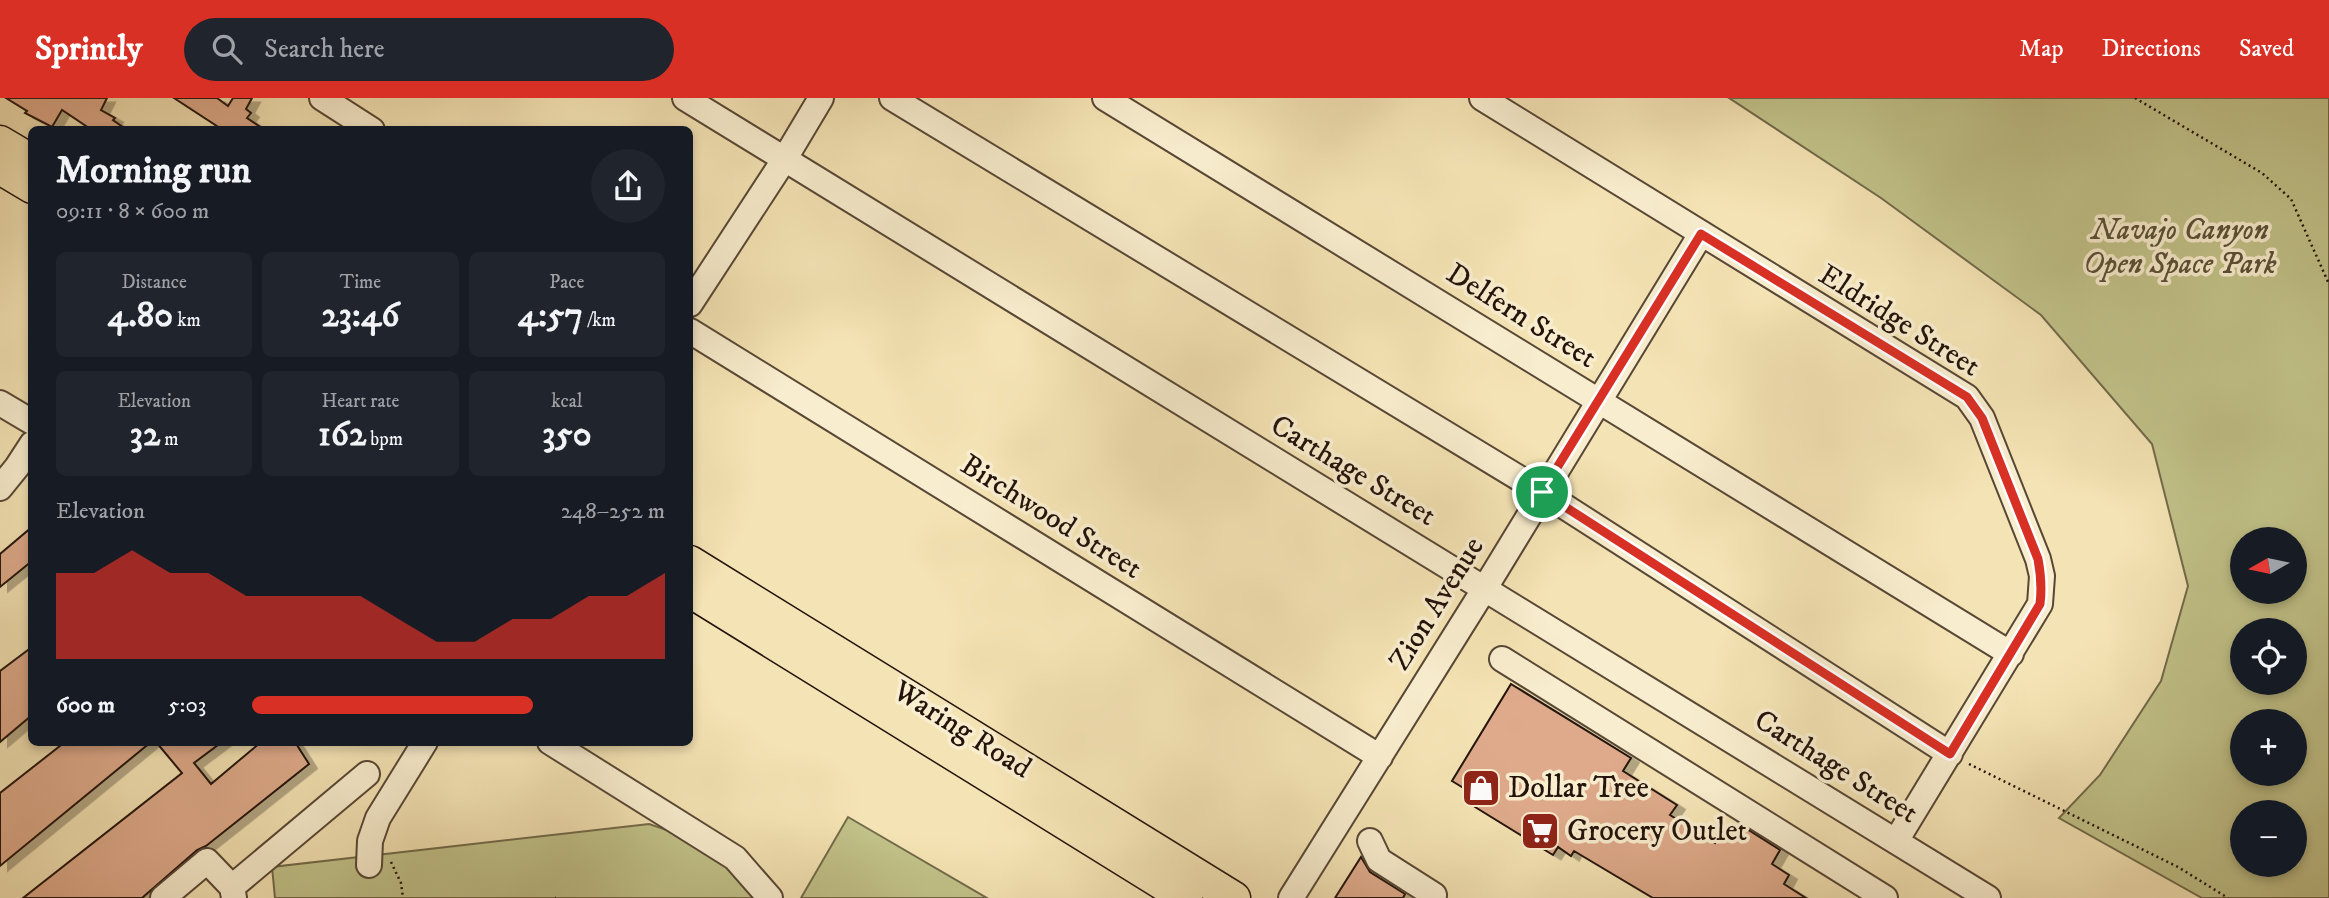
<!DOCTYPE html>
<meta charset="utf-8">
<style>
body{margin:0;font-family:"IM FELL DW Pica",serif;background:#20242c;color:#f1f3f6;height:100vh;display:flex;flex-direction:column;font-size:26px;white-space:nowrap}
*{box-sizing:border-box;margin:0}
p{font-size:23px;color:#9ea1a6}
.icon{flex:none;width:38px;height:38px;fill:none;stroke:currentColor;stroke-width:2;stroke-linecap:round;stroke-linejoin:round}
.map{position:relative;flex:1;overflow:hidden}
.drawer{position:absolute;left:28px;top:28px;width:665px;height:620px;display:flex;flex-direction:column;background:#171b24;border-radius:10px;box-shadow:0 4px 10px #0003}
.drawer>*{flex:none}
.needle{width:46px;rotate:261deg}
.controls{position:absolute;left:2230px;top:429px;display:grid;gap:14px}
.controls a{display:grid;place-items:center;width:77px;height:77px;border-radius:50%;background:#171b24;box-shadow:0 4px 10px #0003;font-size:35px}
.pin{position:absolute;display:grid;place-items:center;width:60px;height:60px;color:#fff;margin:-30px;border:4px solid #fff;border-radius:50%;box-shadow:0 2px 7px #0007}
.round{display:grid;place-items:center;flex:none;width:74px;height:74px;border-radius:37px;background:#20242c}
.summary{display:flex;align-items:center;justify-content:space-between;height:119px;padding:0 28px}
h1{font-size:38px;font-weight:800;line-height:52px}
.figures{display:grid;grid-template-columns:repeat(3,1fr);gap:10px;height:119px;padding:7px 28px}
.figures div{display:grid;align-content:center;border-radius:10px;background:#20242c;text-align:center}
.figures b{font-size:35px;font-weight:800}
.figures small{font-size:19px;font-weight:400}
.figures p{font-size:19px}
.chart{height:196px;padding:14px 28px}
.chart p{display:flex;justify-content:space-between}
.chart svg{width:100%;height:126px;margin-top:7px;fill:#d93025;opacity:.7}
ul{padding:0 28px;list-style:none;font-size:23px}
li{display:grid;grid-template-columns:112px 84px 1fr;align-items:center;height:52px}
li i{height:18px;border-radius:9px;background:#d93025}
header{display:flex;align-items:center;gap:42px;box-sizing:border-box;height:98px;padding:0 35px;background:#d93025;color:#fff}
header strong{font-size:33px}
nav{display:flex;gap:38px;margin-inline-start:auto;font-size:24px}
.search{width:490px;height:63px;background:#20242c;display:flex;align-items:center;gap:18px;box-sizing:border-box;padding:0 24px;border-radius:38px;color:#9ea1a6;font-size:26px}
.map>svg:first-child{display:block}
</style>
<header>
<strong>Sprintly</strong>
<div class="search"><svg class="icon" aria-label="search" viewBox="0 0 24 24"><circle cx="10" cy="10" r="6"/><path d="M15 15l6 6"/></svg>Search here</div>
<nav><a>Map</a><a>Directions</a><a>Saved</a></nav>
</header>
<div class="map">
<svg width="2329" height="800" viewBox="0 0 2329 800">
<defs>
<filter id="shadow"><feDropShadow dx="8" dy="4.5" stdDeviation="0" flood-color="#0004"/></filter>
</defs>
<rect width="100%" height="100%" fill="#f4e3b4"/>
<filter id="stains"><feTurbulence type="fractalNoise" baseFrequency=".00286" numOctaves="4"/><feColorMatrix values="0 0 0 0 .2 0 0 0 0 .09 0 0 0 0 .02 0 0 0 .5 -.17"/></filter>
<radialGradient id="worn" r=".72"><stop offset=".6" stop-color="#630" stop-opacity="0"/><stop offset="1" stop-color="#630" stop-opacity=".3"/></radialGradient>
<!-- green -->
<path fill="#c1c289" stroke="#726a4a" stroke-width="2" fill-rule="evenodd" d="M1729 0H2329V800H2202L2059 720 2100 677 2161 583 2188 488 2152 346 2041 217 1881 100ZM2242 441H2294V494H2242ZM2242 532H2294V584H2242ZM2242 623H2294V676H2242ZM2242 714H2294V766H2242Z
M848 719 860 726 987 800H801Z
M649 726 720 750 770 800H275L272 769Z"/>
<!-- building -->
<path fill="#deaa8b" stroke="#24130b" stroke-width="2" filter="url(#shadow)" d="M6 0H107L101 12 115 20 113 22 127 32H92L62 12 52 29 25 15 27 13Z
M174 0H217L228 8 233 0H252L246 11 251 15 247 20 265 32H223Z
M32 429V463L0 489V456Z
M32 549V617L0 644V573Z
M1511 586 1631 660 1623 673 1677 707 1670 717 1715 745 1721 734 1731 740 1739 726 1780 752 1772 766 1789 777 1784 786 1806 800H1653L1574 753 1571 758 1558 749 1553 757 1475 709 1480 700 1452 683Z
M65 644H151L0 768V695Z
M156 644H222L194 665 211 686 261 644H295L309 666 206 748 197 752 142 800H23L182 675Z
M1361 759 1370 774 1405 796 1403 800H1335Z"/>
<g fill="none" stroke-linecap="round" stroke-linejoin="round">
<defs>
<path id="minor" d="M322 0 372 32
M685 0 1988 800
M892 0 1542 394 1950 656
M1105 0 2011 556
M1482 0 1967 299 1982 320 2038 461 2042 478 2040 506 1896 743
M690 206 784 62 821 0
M690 233 1380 659
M0 305 32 324
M0 390 17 369 32 346
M1502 561 1885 800
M550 644 735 760 770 800
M1370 743 1379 762 1434 797
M369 767 370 743 378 720 425 644
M232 789 367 676
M163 800 207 763 232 789 234 800
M1291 800 1485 490 1701 136"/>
<path id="major" d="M0 44 32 63
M0 70 32 89
M690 464 1234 800
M690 493 1186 800"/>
</defs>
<!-- minor casing -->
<use href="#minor" stroke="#584735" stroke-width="28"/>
<!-- major casing -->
<use href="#major" stroke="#24130b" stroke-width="35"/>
<!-- path -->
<path stroke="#24130b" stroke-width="2.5" stroke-dasharray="2 3.5" stroke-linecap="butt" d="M2135 0 2262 75 2291 101 2329 186
M1969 666 2178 769 2228 800
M391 764 401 785 403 800
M555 800H556"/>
<!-- minor -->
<use href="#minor" stroke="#f8edce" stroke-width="24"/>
<!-- major -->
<use href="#major" stroke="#f4e3b4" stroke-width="32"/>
</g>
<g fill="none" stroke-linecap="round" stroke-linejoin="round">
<defs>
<path id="route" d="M1701 136 1967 299 1982 320 2038 461C2041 477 2042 490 2040 506L1950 656 1542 394Z"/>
</defs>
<!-- route casing -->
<use href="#route" stroke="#fff" stroke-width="14"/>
<!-- route -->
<use href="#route" stroke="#d93025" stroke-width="9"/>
</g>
<!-- icons -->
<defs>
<symbol id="shop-square" viewBox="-11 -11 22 22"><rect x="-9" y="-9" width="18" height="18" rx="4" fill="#8f2418" stroke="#f8edce"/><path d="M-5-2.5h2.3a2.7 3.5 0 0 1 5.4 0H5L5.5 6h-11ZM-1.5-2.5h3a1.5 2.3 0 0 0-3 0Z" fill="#fff"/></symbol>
<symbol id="supermarket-square" viewBox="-11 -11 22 22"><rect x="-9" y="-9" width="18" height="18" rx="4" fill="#8f2418" stroke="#f8edce"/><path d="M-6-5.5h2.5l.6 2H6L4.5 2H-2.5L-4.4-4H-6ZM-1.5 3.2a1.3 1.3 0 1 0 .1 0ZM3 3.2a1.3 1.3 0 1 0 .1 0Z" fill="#fff"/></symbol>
</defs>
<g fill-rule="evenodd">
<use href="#shop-square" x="1459" y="668" width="44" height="44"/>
<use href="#supermarket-square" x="1518" y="711" width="44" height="44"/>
</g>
<g text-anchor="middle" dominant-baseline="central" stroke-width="7" stroke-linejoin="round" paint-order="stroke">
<!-- park labels -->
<g font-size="30" font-style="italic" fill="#5b5037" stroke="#f8edce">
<text x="2180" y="132">Navajo Canyon<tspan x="2180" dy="34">Open Space Park</tspan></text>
</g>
<!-- street labels -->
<g font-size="30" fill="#24130b" stroke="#f8edce">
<text transform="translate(1521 218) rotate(32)">Delfern Street</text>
<text transform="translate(1899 223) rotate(32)">Eldridge Street</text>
<text transform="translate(1353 373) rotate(31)">Carthage Street</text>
<text transform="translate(1051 419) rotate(32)">Birchwood Street</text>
<text transform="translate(1437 506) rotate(-58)">Zion Avenue</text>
<text transform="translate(962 632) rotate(32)">Waring Road</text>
<text transform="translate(1836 669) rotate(32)">Carthage Street</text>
</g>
<!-- poi labels -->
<g font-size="30" fill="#24130b" stroke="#f8edce" text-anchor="start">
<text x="1508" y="690">Dollar Tree</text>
<text x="1567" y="733">Grocery Outlet</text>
</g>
</g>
<rect width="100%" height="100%" filter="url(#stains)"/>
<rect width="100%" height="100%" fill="url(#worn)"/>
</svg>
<div class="controls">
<a><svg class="needle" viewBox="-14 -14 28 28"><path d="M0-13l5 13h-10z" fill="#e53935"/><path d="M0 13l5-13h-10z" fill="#9ea1a6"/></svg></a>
<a><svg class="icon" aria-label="locate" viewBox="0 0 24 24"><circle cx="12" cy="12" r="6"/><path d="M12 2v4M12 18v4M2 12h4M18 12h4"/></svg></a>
<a>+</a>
<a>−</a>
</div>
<div class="pin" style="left:1542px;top:394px;background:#1e9e55"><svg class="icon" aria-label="arrive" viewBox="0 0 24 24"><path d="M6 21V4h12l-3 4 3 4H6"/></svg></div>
<section class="drawer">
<div class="summary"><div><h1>Morning run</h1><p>09:11 · 8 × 600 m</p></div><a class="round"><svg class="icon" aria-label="share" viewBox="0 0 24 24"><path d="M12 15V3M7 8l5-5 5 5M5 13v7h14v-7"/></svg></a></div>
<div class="figures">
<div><p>Distance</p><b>4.80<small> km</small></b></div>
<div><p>Time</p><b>23:46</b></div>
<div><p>Pace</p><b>4:57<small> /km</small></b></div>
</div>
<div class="figures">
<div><p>Elevation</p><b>32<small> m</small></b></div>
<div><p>Heart rate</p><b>162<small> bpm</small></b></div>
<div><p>kcal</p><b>350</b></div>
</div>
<div class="chart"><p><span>Elevation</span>248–252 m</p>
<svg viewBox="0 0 160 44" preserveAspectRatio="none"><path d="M0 44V14L10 14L20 6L30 14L40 14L50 22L60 22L70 22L80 22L90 30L100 38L110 38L120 30L130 30L140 22L150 22L160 14V44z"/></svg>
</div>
<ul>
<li><b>600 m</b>5:03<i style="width:68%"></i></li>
</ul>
</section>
</div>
